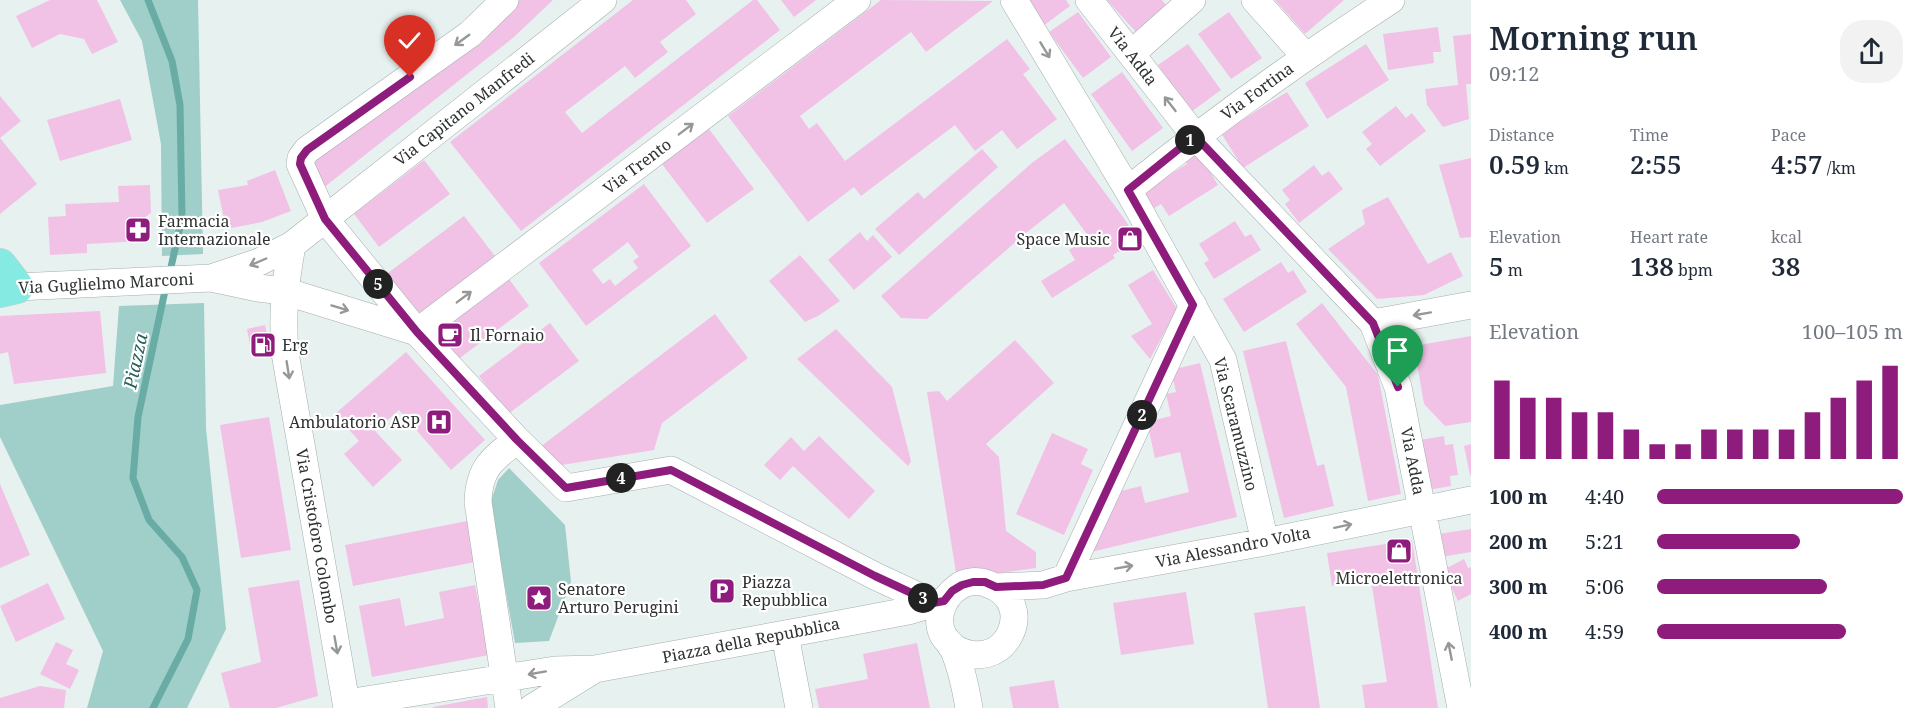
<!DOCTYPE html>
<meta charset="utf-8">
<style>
body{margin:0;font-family:"Noto Serif",serif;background:#f2f2f3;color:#1f2937;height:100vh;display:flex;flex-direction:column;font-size:22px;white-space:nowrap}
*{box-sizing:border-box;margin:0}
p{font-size:20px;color:#747a83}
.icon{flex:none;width:33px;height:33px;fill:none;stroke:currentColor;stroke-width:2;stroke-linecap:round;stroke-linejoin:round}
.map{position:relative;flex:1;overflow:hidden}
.drawer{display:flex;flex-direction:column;background:#fff;width:450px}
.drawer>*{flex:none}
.pin{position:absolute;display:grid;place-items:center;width:51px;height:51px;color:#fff;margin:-62px -26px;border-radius:50% 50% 50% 0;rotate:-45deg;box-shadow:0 0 6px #0007}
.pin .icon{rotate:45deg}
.km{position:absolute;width:30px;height:30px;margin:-15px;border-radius:50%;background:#222;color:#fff;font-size:16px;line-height:30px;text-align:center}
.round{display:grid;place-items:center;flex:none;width:63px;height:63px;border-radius:24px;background:#f2f2f3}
.head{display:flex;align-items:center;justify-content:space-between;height:102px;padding:0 18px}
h1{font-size:33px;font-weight:600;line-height:45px}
.figures{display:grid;grid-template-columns:repeat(3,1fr);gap:9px;height:102px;padding:6px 18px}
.figures div{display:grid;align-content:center}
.figures b{font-size:26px;font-weight:600}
.figures small{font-size:16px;font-weight:400}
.figures p{font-size:16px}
.chart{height:168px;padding:12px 18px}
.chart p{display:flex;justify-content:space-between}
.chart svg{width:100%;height:108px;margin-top:6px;stroke:#8e1c7d;stroke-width:6}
ul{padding:0 18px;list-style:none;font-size:20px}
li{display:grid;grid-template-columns:96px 72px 1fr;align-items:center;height:45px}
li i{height:15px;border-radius:8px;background:#8e1c7d}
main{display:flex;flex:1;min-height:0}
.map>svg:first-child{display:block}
</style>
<main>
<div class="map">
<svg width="1471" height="708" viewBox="0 0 1471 708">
<rect width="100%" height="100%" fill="#e7f1f0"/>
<!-- green -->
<path fill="#a0cec8" d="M120 0H198L203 254 162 256 161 144 142 41Z
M204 303 206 428 226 629 187 708H87L103 651 0 437V405L113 386 119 306Z
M509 468 565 525 571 582 549 641 515 643 490 504 498 480Z"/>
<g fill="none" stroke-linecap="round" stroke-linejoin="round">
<!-- stream -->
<path stroke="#68aca5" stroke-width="7" d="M148 0 172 61 180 105 182 218 169 276
M153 708 188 639 197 590 182 557 149 520 133 478 138 417 166 286"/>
</g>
<!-- building -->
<path fill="#f1c2e5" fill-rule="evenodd" d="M50 0H97L118 42 92 54 84 39 60 34 32 48 16 16Z
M518 0H553L514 37 322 189 307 163 329 146 332 149Z
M633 0H686L696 14 660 42 668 52 635 78 625 66 565 112 582 133 753 0H757L780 30 521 231 450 142Z
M781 0H816L794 17Z
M881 0 993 1 926 52 911 32 800 116 809 129 817 123 845 161 1007 39 1030 69 1023 74 1057 119 1017 149 1002 130 975 151 955 125 861 196 854 187 808 222 728 116Z
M1028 0H1066L1070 6 1043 26Z
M1107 0H1162L1167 6 1137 33Z
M1275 0H1344L1305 34Z
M1078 12 1111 57 1083 78 1049 32Z
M1229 12 1262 58 1231 79 1198 34Z
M1438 27 1441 52H1433L1434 63 1388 70 1383 34Z
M1471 34V84H1466L1469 119 1443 127 1427 105 1425 89 1458 85 1453 36Z
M1188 44 1221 90 1191 112 1158 65Z
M1366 44 1389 80 1327 119 1305 83Z
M1122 72 1163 128 1132 151 1091 94Z
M1287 92 1309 126 1243 168 1221 133Z
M0 96 21 121 0 138Z
M120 99 132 140 60 161 47 120Z
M1396 106 1406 118 1412 113 1426 131 1380 166 1366 149 1372 144 1362 132Z
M709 129 754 189 707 223 662 164Z
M0 138 37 184 0 214Z
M1065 139 1123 217 1138 240 1113 255 1115 258 1052 298 1041 281 1075 260 1069 250 1089 237 1064 203 1026 233 927 319 901 318 881 296 1033 162Z
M982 149 998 167 899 255 875 229 918 192 924 199Z
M1201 150 1214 170 1210 172 1218 185 1169 216 1161 204 1154 208 1142 189 1158 182 1187 164 1184 160Z
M1471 158V237L1460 238 1439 165Z
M424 160 450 194 379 247 354 214Z
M1314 165 1322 176 1329 171 1343 189 1299 223 1285 204 1290 200 1282 190Z
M275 170 291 211 262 222 226 229 218 190 248 185 247 181Z
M644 184 691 246 586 326 539 263ZM628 242 639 257 633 261 638 268 615 286 610 279 603 284 592 270Z
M150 185 151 213 141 220 142 241 87 244V253L50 255 48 217 66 216 65 204 119 202 118 186Z
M1388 197 1428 264 1451 252 1463 276 1424 295 1377 299 1328 249 1365 224 1362 210Z
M464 216 495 256 415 316 384 276Z
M1235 221 1245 237 1251 234 1261 250 1214 279 1204 263 1209 260 1199 244Z
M860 232 867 241 873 235 892 257 854 290 828 260Z
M800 255 840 301 818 316 805 322 769 281Z
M1281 262 1288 273 1293 270 1307 292 1244 332 1223 299Z
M1153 270 1177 309 1150 359 1131 336 1152 324 1128 285Z
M509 279 529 306 456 361 436 334Z
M1322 303 1378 375 1401 494 1368 501 1346 387 1296 324Z
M100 311 106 373 14 384 8 352 0 354V316Z
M715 314 748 358 662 423 654 450 556 466 540 447Z
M550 323 579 361 508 414 479 376Z
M265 325 271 352 252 355 247 329Z
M836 329 892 387 911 461 908 466 797 359Z
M1471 336V422L1445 426 1424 404 1414 346Z
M1015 340 1054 383 986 444 999 457 1006 531 1036 552V568L957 579 927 392 939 391 947 401Z
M1286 341 1317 466 1324 464 1334 506 1284 518 1243 351Z
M406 352 485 440 451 470 399 410 375 431 402 460 373 487 344 454 359 441 335 414Z
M1200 363 1237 517 1091 552 1113 493 1141 486 1145 503 1189 492 1180 452 1155 458 1147 422 1171 416 1166 394 1176 392 1171 370Z
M269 417 291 550 241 558 220 425Z
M1052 433 1088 449 1081 464 1093 470 1064 535 1016 514Z
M819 436 875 491 849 519 793 466 780 480 764 465 791 437 804 451Z
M1444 436 1445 445 1453 444 1458 475 1450 476 1451 486 1428 490 1420 440Z
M1471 444V475H1470L1464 446Z
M0 484 30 555 0 568Z
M467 521 475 562 353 586 345 545Z
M1471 529V552L1441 557 1438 534Z
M1412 540 1438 708H1365L1362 685 1387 682 1371 580 1332 586 1327 553Z
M1464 559 1468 568 1471 567V594L1458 601 1443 570Z
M299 580 318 696 276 708H230L221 673 261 662 248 588Z
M48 583 65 619 16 642 0 606Z
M475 585 489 655 372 677 359 606 400 598 405 626 444 618 439 592Z
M1186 592 1194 644 1121 655 1113 603Z
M1305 606 1320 708H1268L1254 613Z
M56 642 73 650 66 664 79 670 70 689 40 674Z
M917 643 930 708H819L815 689 868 679 863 654Z
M1054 680 1059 708H1013L1009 687Z
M40 686 66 690 64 708H0V698Z
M487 697 488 708H433V707Z"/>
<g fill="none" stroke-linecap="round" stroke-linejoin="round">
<defs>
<path id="minor" d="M505 0 470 34 307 150 301 158 300 164 325 219 417 332 517 440 566 488 671 470 875 576 933 603
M1014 0 1128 190 1223 360 1265 542
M1089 0 1195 136 1373 323 1398 387 1461 708
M1255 0 1305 56
M1131 54 1192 0
M1128 190C1213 122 1300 59 1391 0
M292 245C285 284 282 313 285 353L347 708
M211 278 259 262 292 245 603 0
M17 287 211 278 258 288 284 291 417 332
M1373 323 1471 305
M417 332 857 0
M1066 578 1193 305
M996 587 1043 585 1066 578 1265 542 1471 500
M785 635 799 708
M951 646C1005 681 1041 602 988 584 978 580 966 581 958 587 942 598 935 618 943 635 945 639 949 642 952 646 960 663 966 690 969 708
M347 703 555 670 595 669 818 628 908 611 939 602
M509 708 478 502C479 468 492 459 517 440
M532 708 595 669"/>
<path id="major" d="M0 265 17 287 0 291"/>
</defs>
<!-- minor casing -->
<use href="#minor" stroke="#a4aead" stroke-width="28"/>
<!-- major casing -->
<use href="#major" stroke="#cdcecd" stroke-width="34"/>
<!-- minor -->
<use href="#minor" stroke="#fff" stroke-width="27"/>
<!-- major -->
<use href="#major" stroke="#85eae2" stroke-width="33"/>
</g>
<!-- one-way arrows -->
<defs><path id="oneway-shaft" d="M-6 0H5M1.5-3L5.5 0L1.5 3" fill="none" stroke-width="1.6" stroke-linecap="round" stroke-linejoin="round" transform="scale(1.5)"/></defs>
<g stroke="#969898">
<use href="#oneway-shaft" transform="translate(462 40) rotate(144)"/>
<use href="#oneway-shaft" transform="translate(1045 50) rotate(59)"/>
<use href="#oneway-shaft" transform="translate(1170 104) rotate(-128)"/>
<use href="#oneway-shaft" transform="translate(686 129) rotate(-37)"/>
<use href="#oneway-shaft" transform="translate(258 262) rotate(157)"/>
<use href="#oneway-shaft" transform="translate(464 297) rotate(-37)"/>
<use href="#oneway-shaft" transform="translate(340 308) rotate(17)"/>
<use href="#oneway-shaft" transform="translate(1422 314) rotate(170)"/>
<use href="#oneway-shaft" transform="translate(288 370) rotate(81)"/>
<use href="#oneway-shaft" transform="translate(1343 526) rotate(-12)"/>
<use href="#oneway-shaft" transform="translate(1124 567) rotate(-10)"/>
<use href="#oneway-shaft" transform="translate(336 645) rotate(80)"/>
<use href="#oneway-shaft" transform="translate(1450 651) rotate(-101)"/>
<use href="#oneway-shaft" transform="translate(537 673) rotate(170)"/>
</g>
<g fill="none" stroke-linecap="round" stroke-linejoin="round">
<defs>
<path id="route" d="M410 77 307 150 301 158 300 164 325 219 417 332 517 440 566 488 671 470 875 576 933 603 944 601 952 591 962 585 973 582H985L996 587 1043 585 1066 578 1193 305 1128 190 1195 136 1373 323 1398 387"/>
</defs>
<!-- route casing -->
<use href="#route" stroke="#fff" stroke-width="12"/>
<!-- route -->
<use href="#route" stroke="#8e1c7d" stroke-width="8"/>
</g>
<!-- icons -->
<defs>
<symbol id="pharmacy-square" viewBox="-11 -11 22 22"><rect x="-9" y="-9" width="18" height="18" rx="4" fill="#8e1c7d" stroke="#fff"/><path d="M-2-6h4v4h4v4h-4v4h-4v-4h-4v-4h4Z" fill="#fff"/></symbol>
<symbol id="shop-square" viewBox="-11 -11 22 22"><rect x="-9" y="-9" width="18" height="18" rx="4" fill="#8e1c7d" stroke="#fff"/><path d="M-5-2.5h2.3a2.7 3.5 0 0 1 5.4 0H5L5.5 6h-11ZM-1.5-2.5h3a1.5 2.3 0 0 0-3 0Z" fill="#fff"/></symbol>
<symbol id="cafe-square" viewBox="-11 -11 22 22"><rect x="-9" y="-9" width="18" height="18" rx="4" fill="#8e1c7d" stroke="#fff"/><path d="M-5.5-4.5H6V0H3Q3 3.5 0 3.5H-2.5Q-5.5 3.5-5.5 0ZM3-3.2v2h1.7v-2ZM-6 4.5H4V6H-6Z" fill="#fff"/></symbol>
<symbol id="fuel-square" viewBox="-11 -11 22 22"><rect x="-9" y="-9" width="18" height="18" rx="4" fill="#8e1c7d" stroke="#fff"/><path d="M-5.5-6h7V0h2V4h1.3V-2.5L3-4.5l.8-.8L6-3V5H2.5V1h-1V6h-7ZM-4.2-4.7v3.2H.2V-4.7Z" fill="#fff"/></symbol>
<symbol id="hospital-square" viewBox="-11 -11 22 22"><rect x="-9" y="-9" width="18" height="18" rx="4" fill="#8e1c7d" stroke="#fff"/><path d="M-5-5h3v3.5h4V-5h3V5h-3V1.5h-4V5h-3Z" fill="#fff"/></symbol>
<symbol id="parking-square" viewBox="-11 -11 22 22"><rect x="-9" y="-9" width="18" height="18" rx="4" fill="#8e1c7d" stroke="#fff"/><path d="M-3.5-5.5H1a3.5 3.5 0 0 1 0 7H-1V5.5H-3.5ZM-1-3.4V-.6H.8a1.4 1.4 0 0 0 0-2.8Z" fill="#fff"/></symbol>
<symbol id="sight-square" viewBox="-11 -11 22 22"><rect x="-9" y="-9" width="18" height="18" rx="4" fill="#8e1c7d" stroke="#fff"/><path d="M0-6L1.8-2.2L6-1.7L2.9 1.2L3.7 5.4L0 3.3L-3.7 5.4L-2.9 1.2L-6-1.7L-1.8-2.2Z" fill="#fff"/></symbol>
</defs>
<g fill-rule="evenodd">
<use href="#pharmacy-square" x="123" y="215" width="30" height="30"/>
<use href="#shop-square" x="1115" y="224" width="30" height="30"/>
<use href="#cafe-square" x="435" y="320" width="30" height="30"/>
<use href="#fuel-square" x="248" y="330" width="30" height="30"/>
<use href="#hospital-square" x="424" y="407" width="30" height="30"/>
<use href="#shop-square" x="1384" y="536" width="30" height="30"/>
<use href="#parking-square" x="707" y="576" width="30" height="30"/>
<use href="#sight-square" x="524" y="583" width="30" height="30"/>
</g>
<g text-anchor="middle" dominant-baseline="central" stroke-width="4.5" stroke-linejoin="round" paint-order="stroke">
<!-- street labels -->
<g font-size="16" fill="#2d3130" stroke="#fff">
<text transform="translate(1133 56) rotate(52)">Via Adda</text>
<text transform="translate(1257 91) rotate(-36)">Via Fortina</text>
<text transform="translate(464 109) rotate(-38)">Via Capitano Manfredi</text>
<text transform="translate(637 166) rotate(-37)">Via Trento</text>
<text transform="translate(106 283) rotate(-3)">Via Guglielmo Marconi</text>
<text transform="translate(1236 424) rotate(76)">Via Scaramuzzino</text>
<text transform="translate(1413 461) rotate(79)">Via Adda</text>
<text transform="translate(317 536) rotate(80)">Via Cristoforo Colombo</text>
<text transform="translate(1233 547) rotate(-11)">Via Alessandro Volta</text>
<text transform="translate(751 640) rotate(-11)">Piazza della Repubblica</text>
</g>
<!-- poi labels -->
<g font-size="16" fill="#2d3130" stroke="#fff" text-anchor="start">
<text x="158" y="221">Farmacia<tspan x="158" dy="18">Internazionale</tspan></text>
<text x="1110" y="239" text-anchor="end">Space Music</text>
<text x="470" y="335">Il Fornaio</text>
<text x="282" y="345">Erg</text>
<text x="420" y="422" text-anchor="end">Ambulatorio ASP</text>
<text x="1399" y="578" text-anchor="middle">Microelettronica</text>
<text x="742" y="582">Piazza<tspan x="742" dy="18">Repubblica</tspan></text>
<text x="558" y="589">Senatore<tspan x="558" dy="18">Arturo Perugini</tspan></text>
</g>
<!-- water labels -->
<g font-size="18" font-style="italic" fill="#26605a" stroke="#fff">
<text transform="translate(135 361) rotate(-78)">Piazza</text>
</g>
</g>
</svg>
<div class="pin" style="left:1398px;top:387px;background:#1e9e55"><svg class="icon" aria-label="arrive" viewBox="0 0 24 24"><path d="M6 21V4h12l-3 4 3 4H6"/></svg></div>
<div class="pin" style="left:410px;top:77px;background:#d93025"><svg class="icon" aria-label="check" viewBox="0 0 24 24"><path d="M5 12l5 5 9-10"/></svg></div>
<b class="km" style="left:1190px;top:140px">1</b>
<b class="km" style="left:1142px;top:415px">2</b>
<b class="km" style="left:923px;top:598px">3</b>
<b class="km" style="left:621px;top:478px">4</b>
<b class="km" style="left:378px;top:284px">5</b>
</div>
<section class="drawer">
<div class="head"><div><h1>Morning run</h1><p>09:12</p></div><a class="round"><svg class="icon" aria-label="share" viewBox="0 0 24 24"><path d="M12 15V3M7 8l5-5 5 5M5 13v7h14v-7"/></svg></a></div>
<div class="figures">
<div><p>Distance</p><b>0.59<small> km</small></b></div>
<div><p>Time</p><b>2:55</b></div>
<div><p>Pace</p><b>4:57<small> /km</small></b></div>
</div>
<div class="figures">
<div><p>Elevation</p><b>5<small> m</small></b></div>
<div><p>Heart rate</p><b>138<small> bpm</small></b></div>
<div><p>kcal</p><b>38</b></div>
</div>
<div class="chart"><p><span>Elevation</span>100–105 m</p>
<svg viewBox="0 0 160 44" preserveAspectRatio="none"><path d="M5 44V12M15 44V19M25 44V19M35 44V25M45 44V25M55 44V32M65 44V38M75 44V38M85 44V32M95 44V32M105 44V32M115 44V32M125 44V25M135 44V19M145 44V12M155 44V6"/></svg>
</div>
<ul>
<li><b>100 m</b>4:40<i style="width:100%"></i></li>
<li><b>200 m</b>5:21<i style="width:58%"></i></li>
<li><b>300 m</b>5:06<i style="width:69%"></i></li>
<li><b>400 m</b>4:59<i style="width:77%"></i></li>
</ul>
</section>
</main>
